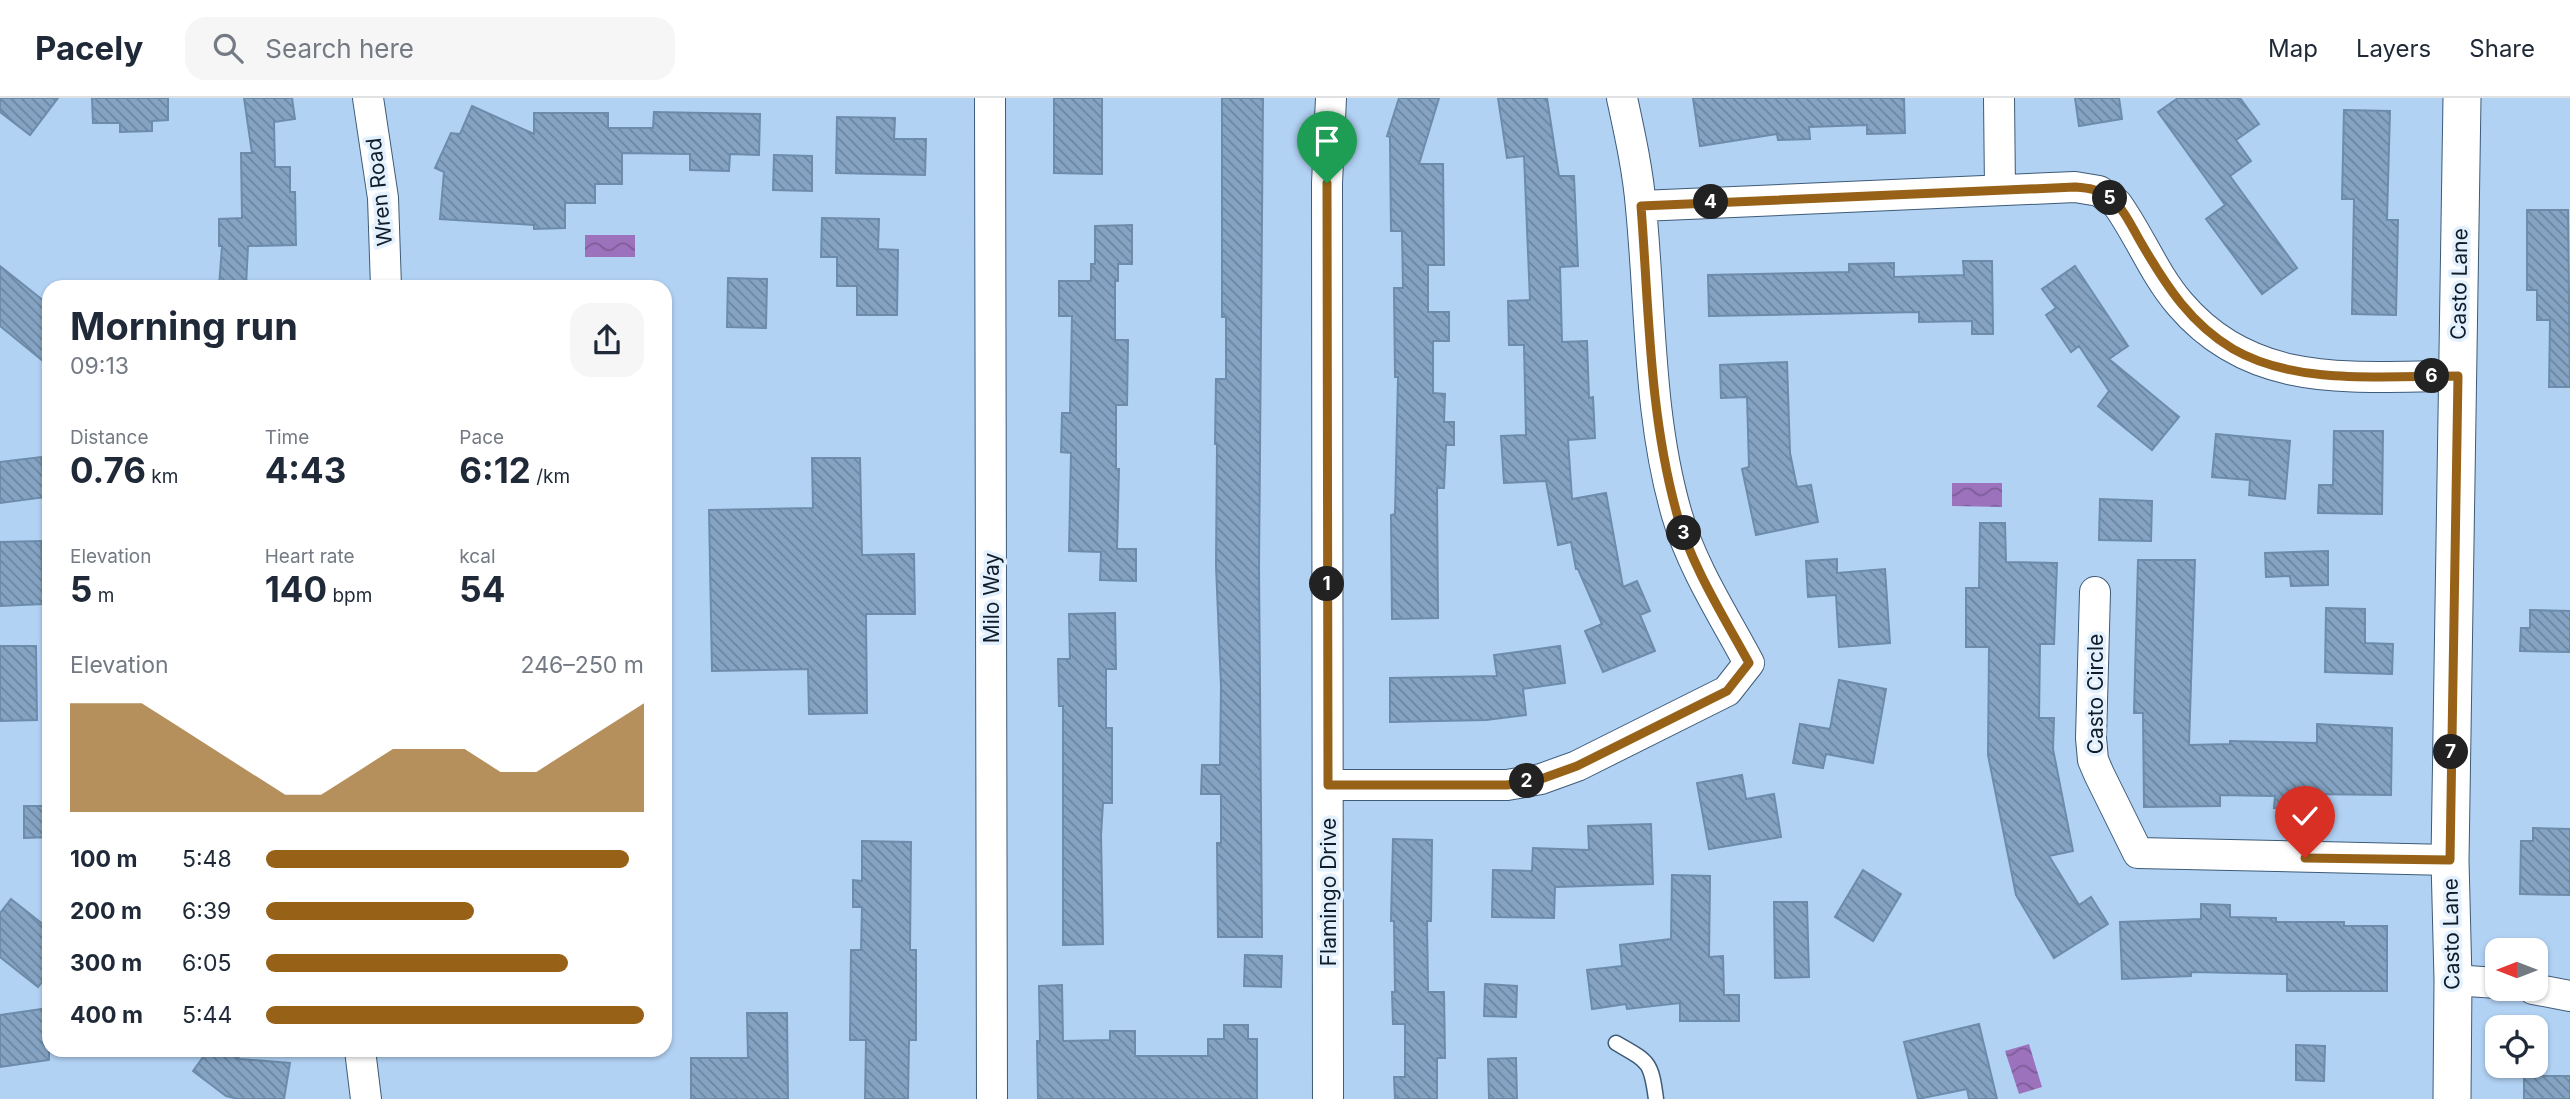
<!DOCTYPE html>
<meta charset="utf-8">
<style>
body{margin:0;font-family:Inter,sans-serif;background:#f6f6f7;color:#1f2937;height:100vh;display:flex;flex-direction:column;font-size:26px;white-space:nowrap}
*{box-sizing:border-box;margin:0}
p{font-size:23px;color:#747a83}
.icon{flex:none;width:38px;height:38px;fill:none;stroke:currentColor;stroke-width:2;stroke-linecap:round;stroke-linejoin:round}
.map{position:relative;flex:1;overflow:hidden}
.sheet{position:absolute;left:42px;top:182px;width:630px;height:777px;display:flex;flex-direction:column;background:#fff;border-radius:21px;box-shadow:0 2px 5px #0004}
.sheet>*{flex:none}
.needle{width:46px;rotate:270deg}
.controls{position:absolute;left:2485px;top:840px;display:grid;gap:14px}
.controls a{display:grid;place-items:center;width:63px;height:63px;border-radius:14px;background:#fff;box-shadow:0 2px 5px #0004;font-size:35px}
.pin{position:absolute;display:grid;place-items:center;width:60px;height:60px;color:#fff;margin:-72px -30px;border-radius:50% 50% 50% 0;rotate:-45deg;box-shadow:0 0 7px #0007}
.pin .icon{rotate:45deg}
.km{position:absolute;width:35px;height:35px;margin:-18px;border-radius:50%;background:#222;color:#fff;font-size:19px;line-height:35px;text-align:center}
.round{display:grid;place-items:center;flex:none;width:74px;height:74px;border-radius:21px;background:#f6f6f7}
.summary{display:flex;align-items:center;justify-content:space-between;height:119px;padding:0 28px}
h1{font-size:38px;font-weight:700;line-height:52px}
.metrics{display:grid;grid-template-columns:repeat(3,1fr);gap:10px;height:119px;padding:7px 28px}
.metrics div{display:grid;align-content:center}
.metrics b{font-size:35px;font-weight:700}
.metrics small{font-size:19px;font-weight:400}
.metrics p{font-size:19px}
.chart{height:196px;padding:14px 28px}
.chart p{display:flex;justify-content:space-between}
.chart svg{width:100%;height:126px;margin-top:7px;fill:#976218;opacity:.7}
ul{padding:0 28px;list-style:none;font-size:23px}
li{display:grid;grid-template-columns:112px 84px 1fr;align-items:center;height:52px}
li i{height:18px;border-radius:9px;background:#976218}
header{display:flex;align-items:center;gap:42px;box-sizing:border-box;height:98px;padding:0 35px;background:#fff;border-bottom:2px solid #e0e1e3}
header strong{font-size:33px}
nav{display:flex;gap:38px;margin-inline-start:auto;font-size:24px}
.search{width:490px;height:63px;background:#f6f6f7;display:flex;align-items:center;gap:18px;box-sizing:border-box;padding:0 24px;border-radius:21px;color:#747a83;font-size:26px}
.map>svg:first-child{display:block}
</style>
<header>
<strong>Pacely</strong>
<div class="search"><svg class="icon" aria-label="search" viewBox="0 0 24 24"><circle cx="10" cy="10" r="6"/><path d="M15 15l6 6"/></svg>Search here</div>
<nav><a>Map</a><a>Layers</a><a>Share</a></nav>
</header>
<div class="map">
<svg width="2570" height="1001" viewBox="0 0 2570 1001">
<defs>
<pattern id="water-waves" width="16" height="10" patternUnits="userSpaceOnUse" patternTransform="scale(1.75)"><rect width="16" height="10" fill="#9c72bc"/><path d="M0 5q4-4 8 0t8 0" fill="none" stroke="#7e5d99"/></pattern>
<pattern id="building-back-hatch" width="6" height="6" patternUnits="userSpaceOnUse" patternTransform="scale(1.75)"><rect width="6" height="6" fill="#85a4c4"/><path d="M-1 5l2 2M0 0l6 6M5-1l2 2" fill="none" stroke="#6b859f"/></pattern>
</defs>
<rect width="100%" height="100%" fill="#b2d2f4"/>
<!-- water -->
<path fill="url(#water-waves)" d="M585 137H635V159H585Z
M1952 385H2002V409L1952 408Z
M2029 946 2042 989 2019 996 2005 953Z"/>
<!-- building -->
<path fill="url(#building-back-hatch)" stroke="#6d8cab" stroke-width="2" d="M0 0H58L30 37 0 14Z
M92 0H168V22L152 23V33L120 34V25H93Z
M244 0H292L295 21 274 24 275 69H290V94H295L296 147 248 148 246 189H219L222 148H219V121L242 120 241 55H252Z
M1054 0H1102V76L1054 75Z
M1222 0H1263L1259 469 1262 839H1218L1217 745H1221V696H1201L1202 667H1220L1221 588 1216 468 1217 346H1215L1216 281H1226V219H1222Z
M1399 0H1439L1419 66H1443L1444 167H1428V214H1449V243H1433V295L1445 296 1444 324H1454V347H1446L1444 390H1437L1438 520 1392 521 1391 417 1395 416 1398 279H1395L1394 190H1403L1402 133H1391L1390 39 1387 38Z
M1498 0H1547L1559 78H1574L1578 168 1560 169 1562 244 1587 243 1589 300 1593 299 1595 340 1568 342 1572 401 1606 395 1623 489 1637 483 1650 513 1640 517 1655 553 1603 574 1585 533 1602 526 1578 471H1576L1571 444 1558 447 1546 383 1504 385 1501 338 1526 337 1524 247H1509L1508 203 1530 202 1524 58 1507 60Z
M1693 0H1904L1905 35 1867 36V27L1809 29 1810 41 1778 42 1777 36 1700 48Z
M2075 0H2119L2122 21 2079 28Z
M2178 0H2240L2259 26 2236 42 2251 63 2230 78 2297 170 2262 196 2206 121 2225 107 2158 14Z
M472 8 534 36V15H608V30H653L654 14 760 16 759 57 730 56 729 73 690 72V56L622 55V86H595V105H565V130L534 131V127L440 121 444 74 435 70 451 35 460 36Z
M2344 12 2390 13 2387 122H2398L2396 217 2352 216 2354 101H2342Z
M837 19 895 20 894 41H926L925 77 836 75Z
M774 57 812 58V93L773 92Z
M2527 112H2568L2570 289H2549L2550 222H2537V192H2527Z
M822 120 879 121 878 151 898 152 897 217H857V188H837V159H821Z
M1132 127V166H1118V183H1115V242H1128L1127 307H1116V371H1119L1117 451H1136V483L1100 482 1101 454 1069 453 1071 355 1061 354 1062 315H1070L1072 218H1059V183H1091V166H1095V128Z
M1963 163H1992L1993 236H1972V223L1919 224V214L1709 218 1708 177 1849 174V166L1894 165V179L1964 177Z
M0 168 49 207V268L0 228Z
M2075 168 2128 248 2109 261 2179 319 2152 352 2098 308 2109 293 2079 248 2071 254 2046 217 2056 210 2042 191Z
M728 180 767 181 766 230 727 229Z
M1787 264 1790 355 1797 389 1811 387 1818 424 1756 437 1742 371 1749 369 1747 299 1721 300 1720 267Z
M2334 333H2383L2382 416 2318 415 2319 387H2333Z
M2216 336 2290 343 2285 401 2249 397 2250 382 2212 379Z
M41 359 46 399 0 405V364Z
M812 360H860L862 457 914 456 915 516H866L867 615 809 616 808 571 712 573 709 412 813 410Z
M2100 401 2152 403 2151 443 2099 442Z
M1980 425H2005L2006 464 2057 465 2054 546H2040L2039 620H2054L2053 651 2073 753 2049 758 2079 807 2091 799 2108 826 2054 860 2016 797 1988 657 1989 549H1966V490H1979Z
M41 443 43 506 0 508V444Z
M2328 453V487L2291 488 2290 478 2266 479 2265 455Z
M1837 461V475L1885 471 1890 545 1839 549 1836 497 1808 499 1806 463Z
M2138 462H2195L2189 647 2230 646V643L2317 645V626L2392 630 2391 697 2304 696V711L2274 710 2275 698 2220 697V708L2144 709 2143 615H2134Z
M2326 510 2365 511V545L2393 546 2392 576 2325 574Z
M2530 512 2570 513V554L2520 553 2521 530H2530Z
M1115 515 1116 571H1106V630H1112V705H1103L1101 737 1103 846 1063 847V608H1059L1058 561H1070L1069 516Z
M0 548H36L37 622 0 623Z
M1560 548 1565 585 1523 591 1526 617 1486 622 1390 624V580L1497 578 1494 557Z
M1839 582 1886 591 1873 665 1826 656 1823 670 1793 665 1800 626 1830 631Z
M1742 677 1746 701 1774 696 1781 739 1709 751 1697 685Z
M24 708H49V739L24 740Z
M1651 726 1653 786 1555 789 1554 820 1492 819 1493 772 1532 773 1533 750 1589 752 1588 728Z
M2533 730 2570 731V797L2520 796 2521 743H2533Z
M1393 741 1432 742 1431 823H1427L1428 894H1444L1445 960H1437V1001H1395L1394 979H1405V926H1393L1392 894H1395L1394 823H1391Z
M862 743 911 744 910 852H916V942H909L908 1001H865L866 942H850L851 852H861L862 809H853V782L862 783Z
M1863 772 1901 796 1873 843 1835 819Z
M1672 777 1710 778 1709 859 1723 858 1724 897H1739V923H1680V905L1627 911 1626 906 1592 911 1587 872 1622 868 1620 847 1671 841Z
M11 801 49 831V875L38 889 0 859V815Z
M1774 804H1807L1809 879 1775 880Z
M2201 806 2230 807V819L2276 820V824H2344V828H2387V893H2287V876L2191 874V878L2122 881 2120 824 2201 821Z
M1245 857 1282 858 1281 889 1244 888Z
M1485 886 1517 888 1516 919 1484 918Z
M1062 887 1063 943 1110 942V933H1135V958H1208V941H1224V927H1248V941H1257V1001H1038L1037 943H1040L1039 888Z
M49 910V962L0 969V917Z
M747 915H787L788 1001H691V960H748Z
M1979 926 1997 1001H1969L1967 991 1918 1001 1904 944Z
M2296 947 2325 948 2324 983 2296 982Z
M208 952H228L240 961 290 965 284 1001H238L226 998 193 973Z
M1516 960 1517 1001H1489L1488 961Z
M2524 978H2570V1001H2524Z"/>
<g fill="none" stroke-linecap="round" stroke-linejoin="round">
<defs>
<path id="service" d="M1616 945C1649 964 1651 963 1656 1001"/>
<path id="minor" d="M368 0 383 100 386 189
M990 0 992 1001
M1999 0 2000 91
M1641 108 2075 89 2099 93 2117 106C2140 138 2154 176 2180 206 2254 293 2355 278 2458 278
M2095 494 2091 640 2093 662 2099 676 2138 755 2450 762
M1328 687H1507L1541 681 1577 668 1727 593 1749 565C1724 518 1692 469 1677 417 1648 318 1651 212 1641 110 1638 73 1630 37 1622 0
M2453 882 2497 885
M2533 891 2570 898
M360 952 366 1001
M1328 1001 1327 85 1331 0"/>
<path id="tertiary" d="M2452 1001 2453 882 2450 762 2462 0"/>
</defs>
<!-- service casing -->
<use href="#service" stroke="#3e5b78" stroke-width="17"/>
<!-- minor casing -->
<use href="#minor" stroke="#3e5b78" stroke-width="32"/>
<!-- tertiary casing -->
<use href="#tertiary" stroke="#3e5b78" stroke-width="39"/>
<!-- service -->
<use href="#service" stroke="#fff" stroke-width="14"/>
<!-- minor -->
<use href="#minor" stroke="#fff" stroke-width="30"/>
<!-- tertiary -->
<use href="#tertiary" stroke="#fff" stroke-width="37"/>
</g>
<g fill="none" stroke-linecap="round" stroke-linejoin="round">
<defs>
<path id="route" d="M1327 85 1328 687H1507L1541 681 1577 668 1727 593 1749 565C1725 521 1690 465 1677 416 1649 316 1649 211 1641 108L2075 89C2087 90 2100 91 2110 100 2125 111 2133 132 2143 148 2167 189 2191 226 2233 251 2297 288 2386 278 2458 278L2450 762 2305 760"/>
</defs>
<!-- route casing -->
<use href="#route" stroke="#fff" stroke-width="14"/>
<!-- route -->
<use href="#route" stroke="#976218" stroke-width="9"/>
</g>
<g text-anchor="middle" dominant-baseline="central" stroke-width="7" stroke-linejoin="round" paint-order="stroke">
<!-- street labels -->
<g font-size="21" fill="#101c28" stroke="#e3f1ff">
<text transform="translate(379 94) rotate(-96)">Wren Road</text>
<text transform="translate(2459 186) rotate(-89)">Casto Lane</text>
<text transform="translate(991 500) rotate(-90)">Milo Way</text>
<text transform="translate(2095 596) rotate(-90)">Casto Circle</text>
<text transform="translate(1328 794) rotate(-90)">Flamingo Drive</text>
<text transform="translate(2451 836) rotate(-91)">Casto Lane</text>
</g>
</g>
</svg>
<div class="controls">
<a><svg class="needle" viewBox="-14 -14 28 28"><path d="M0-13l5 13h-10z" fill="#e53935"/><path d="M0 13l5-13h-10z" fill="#747a83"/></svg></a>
<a><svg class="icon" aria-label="locate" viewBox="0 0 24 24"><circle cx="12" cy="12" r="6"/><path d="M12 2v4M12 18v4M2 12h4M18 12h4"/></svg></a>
</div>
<div class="pin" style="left:1327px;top:85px;background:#1e9e55"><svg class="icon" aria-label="arrive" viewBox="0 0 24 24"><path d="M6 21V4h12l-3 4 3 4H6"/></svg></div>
<div class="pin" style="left:2305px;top:760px;background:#d93025"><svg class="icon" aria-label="check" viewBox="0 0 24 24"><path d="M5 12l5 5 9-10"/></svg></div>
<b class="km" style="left:1327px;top:486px">1</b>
<b class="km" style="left:1527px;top:683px">2</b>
<b class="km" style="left:1684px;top:435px">3</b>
<b class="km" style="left:1711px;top:104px">4</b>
<b class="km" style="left:2110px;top:100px">5</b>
<b class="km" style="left:2432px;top:278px">6</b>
<b class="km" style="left:2451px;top:654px">7</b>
<section class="sheet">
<div class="summary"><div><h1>Morning run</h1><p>09:13</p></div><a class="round"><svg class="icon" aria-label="share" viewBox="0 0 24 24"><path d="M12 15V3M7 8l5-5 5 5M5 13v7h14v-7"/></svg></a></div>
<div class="metrics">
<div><p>Distance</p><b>0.76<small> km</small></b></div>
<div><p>Time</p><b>4:43</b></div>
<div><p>Pace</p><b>6:12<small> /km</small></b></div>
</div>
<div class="metrics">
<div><p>Elevation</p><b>5<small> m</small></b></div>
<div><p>Heart rate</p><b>140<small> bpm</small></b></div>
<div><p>kcal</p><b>54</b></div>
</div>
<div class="chart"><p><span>Elevation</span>246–250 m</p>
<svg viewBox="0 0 160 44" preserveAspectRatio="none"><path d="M0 44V6L10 6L20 6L30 14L40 22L50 30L60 38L70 38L80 30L90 22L100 22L110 22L120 30L130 30L140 22L150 14L160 6V44z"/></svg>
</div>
<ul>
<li><b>100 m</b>5:48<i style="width:96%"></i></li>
<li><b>200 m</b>6:39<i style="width:55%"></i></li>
<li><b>300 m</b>6:05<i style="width:80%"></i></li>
<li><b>400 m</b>5:44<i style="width:100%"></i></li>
</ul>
</section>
</div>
